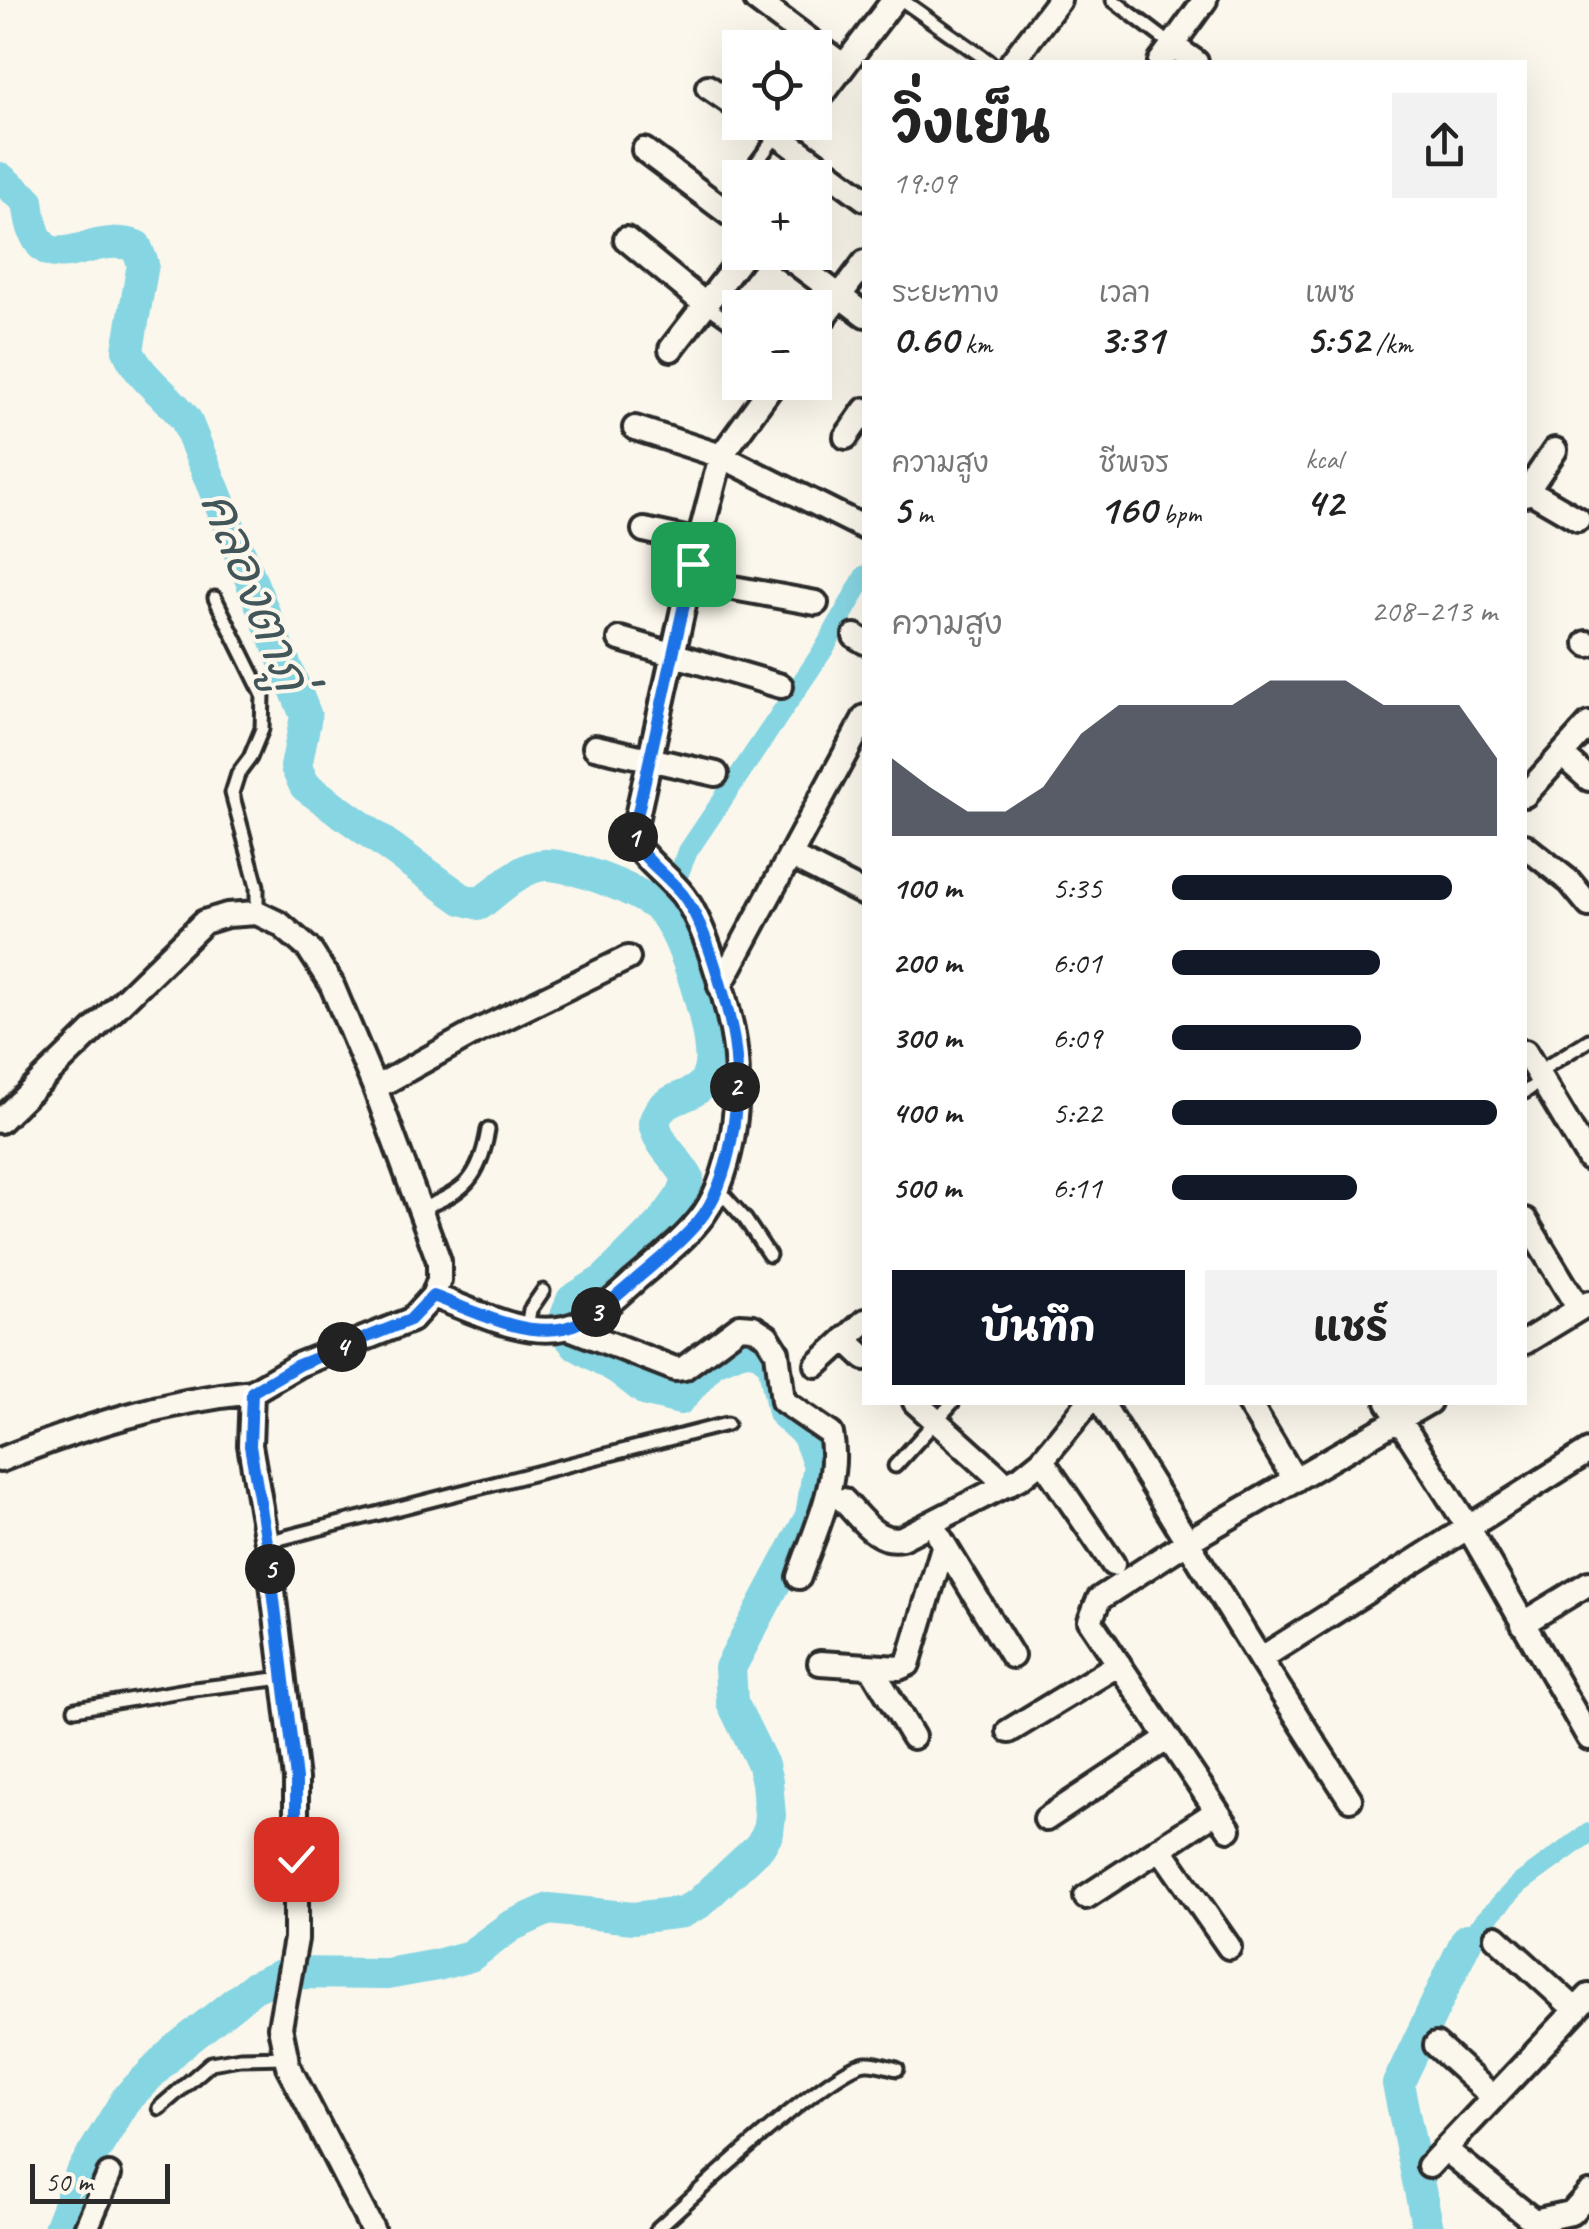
<!DOCTYPE html>
<html lang="th">
<meta charset="utf-8">
<style>
body{margin:0;font-family:Caveat,"Playpen Sans Thai",sans-serif;background:#f2f2f2;color:#222;height:100vh;display:flex;flex-direction:column;font-size:38px;white-space:nowrap}
*{box-sizing:border-box;margin:0}
p{font-size:32px;color:#767676}
.icon{flex:none;width:55px;height:55px;fill:none;stroke:currentColor;stroke-width:2;stroke-linecap:round;stroke-linejoin:round}
.map{position:relative;flex:1;overflow:hidden}
.drawer{position:absolute;left:862px;top:60px;width:665px;height:1345px;display:flex;flex-direction:column;background:#fff;border-radius:0px;box-shadow:0 10px 40px #0002}
.drawer>*{flex:none}
.fabs{position:absolute;left:722px;top:30px;display:grid;gap:20px}
.fabs a{display:grid;place-items:center;width:110px;height:110px;border-radius:0px;background:#fff;box-shadow:0 10px 40px #0002;font-size:50px}
.scale{position:absolute;left:30px;bottom:25px;width:140px;box-sizing:border-box;padding-left:10px;border:5px solid #2b2b2b;border-top:0;font-size:28px;line-height:35px;white-space:nowrap;color:#2b2b2b;-webkit-text-stroke:8px #fbf7ec;paint-order:stroke}
.pin{position:absolute;display:grid;place-items:center;width:85px;height:85px;color:#fff;margin:-42px;border-radius:20px;box-shadow:0 5px 15px #0006}
.km{position:absolute;width:50px;height:50px;margin:-25px;border-radius:50%;background:#222;color:#fff;font-size:28px;line-height:50px;text-align:center}
.round{display:grid;place-items:center;flex:none;width:105px;height:105px;border-radius:0px;background:#f2f2f2}
.head{display:flex;align-items:center;justify-content:space-between;height:170px;padding:0 30px}
h1{font-size:55px;font-weight:700;line-height:75px}
.metrics{display:grid;grid-template-columns:repeat(3,1fr);gap:15px;height:170px;padding:10px 30px}
.metrics div{display:grid;align-content:center}
.metrics b{font-size:42px;font-weight:700}
.metrics small{font-size:28px;font-weight:400}
.metrics p{font-size:28px}
.chart{height:280px;padding:20px 30px}
.chart p{display:flex;justify-content:space-between}
.chart svg{width:100%;height:180px;margin-top:10px;fill:#111827;opacity:.7}
.button{display:flex;gap:20px;margin-top:auto;padding:20px 30px}
.button a{flex:1;height:115px;border-radius:0px;background:#111827;color:#fff;font-size:40px;font-weight:700;line-height:115px;text-align:center}
.button a+a{background:#f2f2f2;color:#222}
ul{padding:0 30px;list-style:none;font-size:32px}
li{display:grid;grid-template-columns:160px 120px 1fr;align-items:center;height:75px}
li i{height:25px;border-radius:12px;background:#111827}
.map>svg:first-child{display:block}
</style>
<div class="map">
<svg width="1589" height="2229" viewBox="0 0 1589 2229">
<rect width="100%" height="100%" fill="#fbf7ec"/>
<filter id="ink" filterUnits="userSpaceOnUse"><feTurbulence type="fractalNoise" baseFrequency=".01" numOctaves="2"/><feDisplacementMap in="SourceGraphic" scale="20" xChannelSelector="R" yChannelSelector="G"/><feConvolveMatrix kernelMatrix="1 2 1 2 8 2 1 2 1" color-interpolation-filters="sRGB"/></filter>
<g filter="url(#ink)">
<g fill="none" stroke-linecap="round" stroke-linejoin="round">
<!-- canal -->
<path stroke="#86d5e2" stroke-width="20" d="M663 912 688 851 824 649 865 575
M1467 1939 1519 1884 1589 1833"/>
<!-- river -->
<path stroke="#86d5e2" stroke-width="32" d="M0 178 28 201C38 295 85 228 136 246L143 264 128 350C138 377 169 396 186 420L306 716 296 767 305 786 462 899 480 904C498 890 522 866 545 865 572 864 648 893 664 913 685 939 714 1033 710 1066 706 1098 676 1093 661 1109 657 1113 656 1118 654 1123 659 1146 677 1158 688 1178L683 1194 664 1220 604 1280 572 1300 566 1316V1333L577 1345 620 1370 647 1391 680 1399 712 1361 743 1348 760 1351 773 1362 783 1412 807 1434 819 1465 811 1516 730 1668 732 1702 763 1765 767 1782 770 1815 768 1832 760 1846 698 1904 683 1912 633 1918 549 1909 511 1926 470 1956 437 1965 387 1974 286 1973 254 1987 176 2049 127 2098 80 2175 59 2229
M1428 2229 1398 2084 1467 1939"/>
<defs>
<path id="service" d="M902 0 990 62
M1113 0 1172 45
M745 178 777 135
M722 208 740 184
M706 305 740 329
M215 598 263 695 262 729 250 758 238 774 232 793 257 886V913
M1538 1072 1589 1040
M1525 1092 1542 1080
M717 1188 745 1219 769 1255
M420 1209C465 1192 480 1178 488 1130
M527 1328 530 1310 543 1291
M895 1466 953 1402
M267 1542 727 1424
M75 1709 186 1690 283 1678
M159 2108 211 2063 240 2058 285 2057
M657 2229C690 2199 832 2066 866 2063 876 2062 888 2067 897 2069"/>
<path id="minor" d="M756 0 844 66
M1172 45 1196 62
M1012 62 1059 0
M1160 62 1205 0
M708 87 740 109
M815 104 894 0
M760 122 865 199
M644 150 740 222
M626 239 706 305
M781 252 865 315
M815 329 865 262
M671 349 746 252
M635 428 721 456 865 528
M846 437 865 410
M1528 490 1578 519
M1525 494 1555 450
M644 530 699 542
M689 580 816 603
M855 636 865 642
M620 639 781 686
M1587 643 1589 645
M595 747 716 774
M1562 755 1589 779
M1525 795 1589 724
M1525 846 1570 882 1589 905
M790 856 865 894
M720 986 865 717
M1525 1052 1589 1159
M375 1088 472 1034 628 958
M0 1121 204 922 227 915 257 913 280 924 309 949 331 983 375 1088 439 1261V1280L433 1296 411 1320 298 1365 252 1392 250 1445 267 1542 296 1779V1939L280 2027 288 2066 372 2229
M1525 1220 1579 1309
M433 1296C473 1310 521 1337 564 1328 591 1322 613 1300 633 1282 657 1261 685 1240 704 1214 736 1168 743 1084 732 1030 724 992 706 926 683 895 667 875 645 861 632 839L693 564 721 456 775 382
M567 1327 675 1369 684 1368 740 1326 753 1327 767 1336 777 1352 783 1401 831 1434C841 1482 814 1532 799 1577
M845 1339 865 1358
M1525 1342 1589 1303
M817 1365 865 1321
M915 1402 1007 1485
M1101 1402 1260 1659
M1248 1402 1295 1480
M1388 1402 1467 1525 1589 1738
M0 1460C82 1427 165 1401 252 1392
M1042 1460 1113 1564
M843 1500C860 1517 876 1544 902 1538L1021 1477 1042 1460 1089 1402
M939 1536 1012 1656
M1522 1624 1589 1583
M820 1663 899 1668 908 1664 944 1544
M871 1667 913 1737
M1009 1731 1119 1664
M1350 1799 1260 1659 1589 1451
M1046 1819 1168 1738
M1229 1829 1090 1621 1099 1599 1185 1543 1429 1402
M1160 1848 1229 1947
M1086 1897 1217 1811
M1496 1937 1576 2010
M1436 2045 1493 2097
M1445 2149 1534 2221 1571 2213 1589 2193
M1429 2166 1589 1996
M86 2229 109 2175"/>
</defs>
<!-- service casing -->
<use href="#service" stroke="#2b2b2b" stroke-width="19"/>
<!-- minor casing -->
<use href="#minor" stroke="#2b2b2b" stroke-width="30"/>
<!-- service -->
<use href="#service" stroke="#fbf7ec" stroke-width="11"/>
<!-- minor -->
<use href="#minor" stroke="#fbf7ec" stroke-width="22"/>
</g>
</g>
<g fill="none" stroke-linecap="round" stroke-linejoin="round" filter="url(#ink)">
<defs>
<path id="route" d="M296 1859V1779L267 1542 250 1446 252 1392 298 1365 410 1320 433 1296C473 1310 521 1337 564 1328 590 1322 613 1299 633 1282 657 1261 685 1240 704 1214 735 1168 743 1083 732 1030 724 992 706 926 683 895 667 875 645 861 632 839L693 564"/>
</defs>
<!-- route casing -->
<use href="#route" stroke="#fff" stroke-width="20"/>
<!-- route -->
<use href="#route" stroke="#1a73e8" stroke-width="12"/>
</g>
<g text-anchor="middle" dominant-baseline="central" stroke-width="8" stroke-linejoin="round" paint-order="stroke">
<!-- water labels -->
<g font-size="50" font-style="italic" fill="#425659" stroke="#fbf7ec">
<text transform="translate(255 591) rotate(68)">คลองตาภู่</text>
</g>
</g>
</svg>
<div class="fabs">
<a><svg class="icon" aria-label="locate" viewBox="0 0 24 24"><circle cx="12" cy="12" r="6"/><path d="M12 2v4M12 18v4M2 12h4M18 12h4"/></svg></a>
<a>+</a>
<a>−</a>
</div>
<div class="scale">50 m</div>
<div class="pin" style="left:693px;top:564px;background:#1e9e55"><svg class="icon" aria-label="arrive" viewBox="0 0 24 24"><path d="M6 21V4h12l-3 4 3 4H6"/></svg></div>
<div class="pin" style="left:296px;top:1859px;background:#d93025"><svg class="icon" aria-label="check" viewBox="0 0 24 24"><path d="M5 12l5 5 9-10"/></svg></div>
<b class="km" style="left:633px;top:837px">1</b>
<b class="km" style="left:735px;top:1087px">2</b>
<b class="km" style="left:596px;top:1312px">3</b>
<b class="km" style="left:342px;top:1347px">4</b>
<b class="km" style="left:270px;top:1569px">5</b>
<section class="drawer">
<div class="head"><div><h1>วิ่งเย็น</h1><p>19:09</p></div><a class="round"><svg class="icon" aria-label="share" viewBox="0 0 24 24"><path d="M12 15V3M7 8l5-5 5 5M5 13v7h14v-7"/></svg></a></div>
<div class="metrics">
<div><p>ระยะทาง</p><b>0.60<small> km</small></b></div>
<div><p>เวลา</p><b>3:31</b></div>
<div><p>เพซ</p><b>5:52<small> /km</small></b></div>
</div>
<div class="metrics">
<div><p>ความสูง</p><b>5<small> m</small></b></div>
<div><p>ชีพจร</p><b>160<small> bpm</small></b></div>
<div><p>kcal</p><b>42</b></div>
</div>
<div class="chart"><p><span>ความสูง</span>208–213 m</p>
<svg viewBox="0 0 160 44" preserveAspectRatio="none"><path d="M0 44V25L10 32L20 38L30 38L40 32L50 19L60 12L70 12L80 12L90 12L100 6L110 6L120 6L130 12L140 12L150 12L160 25V44z"/></svg>
</div>
<ul>
<li><b>100 m</b>5:35<i style="width:86%"></i></li>
<li><b>200 m</b>6:01<i style="width:64%"></i></li>
<li><b>300 m</b>6:09<i style="width:58%"></i></li>
<li><b>400 m</b>5:22<i style="width:100%"></i></li>
<li><b>500 m</b>6:11<i style="width:57%"></i></li>
</ul>
<div class="button"><a>บันทึก</a><a>แชร์</a></div>
</section>
</div>
